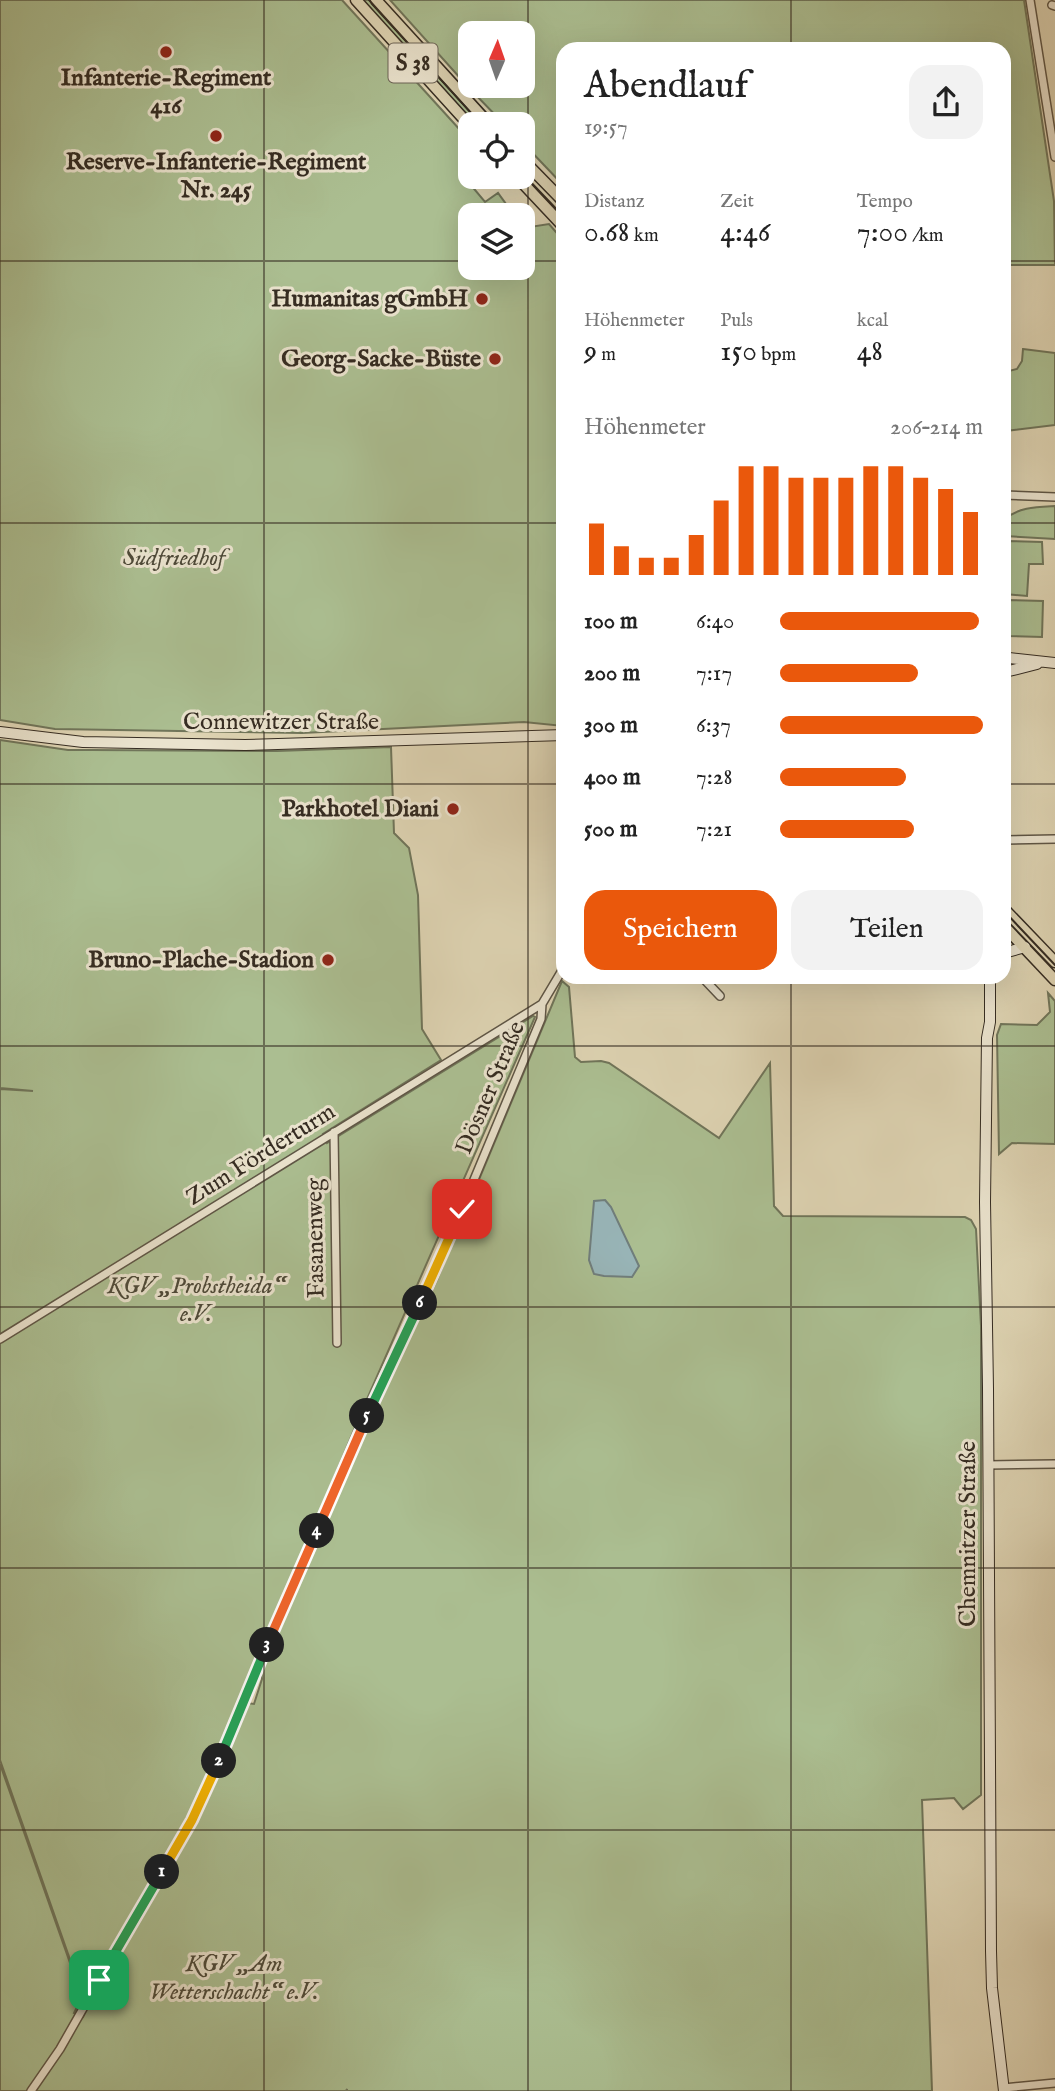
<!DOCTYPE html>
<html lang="de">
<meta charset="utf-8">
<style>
body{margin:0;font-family:"IM FELL English",serif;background:#f2f2f2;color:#222;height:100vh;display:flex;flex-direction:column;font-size:26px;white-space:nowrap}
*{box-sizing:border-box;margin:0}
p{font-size:23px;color:#767676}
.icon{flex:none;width:38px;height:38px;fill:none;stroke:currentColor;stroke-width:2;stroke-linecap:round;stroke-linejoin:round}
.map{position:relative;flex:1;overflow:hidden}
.sheet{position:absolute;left:556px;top:42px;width:455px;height:942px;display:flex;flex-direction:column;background:#fff;border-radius:21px;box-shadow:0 7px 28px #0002}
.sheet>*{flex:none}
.needle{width:46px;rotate:2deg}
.controls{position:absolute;left:458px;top:21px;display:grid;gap:14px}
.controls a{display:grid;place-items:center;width:77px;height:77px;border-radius:14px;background:#fff;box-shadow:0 7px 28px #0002;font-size:35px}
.pin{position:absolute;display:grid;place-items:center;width:60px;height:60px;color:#fff;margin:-30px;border-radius:14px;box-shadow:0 4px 10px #0006}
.km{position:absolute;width:35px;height:35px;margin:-18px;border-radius:50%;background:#222;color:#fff;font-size:19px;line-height:35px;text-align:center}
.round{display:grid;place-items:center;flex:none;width:74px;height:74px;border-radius:21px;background:#f2f2f2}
.summary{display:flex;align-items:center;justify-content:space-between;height:119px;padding:0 28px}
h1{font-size:38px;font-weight:600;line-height:52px}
.metrics{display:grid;grid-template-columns:repeat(3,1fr);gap:10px;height:119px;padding:7px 28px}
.metrics div{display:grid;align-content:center}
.metrics b{font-size:30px;font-weight:600}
.metrics small{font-size:19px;font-weight:400}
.metrics p{font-size:19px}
.chart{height:196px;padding:14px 28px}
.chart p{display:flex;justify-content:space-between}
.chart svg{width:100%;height:126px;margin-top:7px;stroke:#ea580c;stroke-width:6}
.cta{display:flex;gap:14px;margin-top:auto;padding:14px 28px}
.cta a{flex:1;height:80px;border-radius:21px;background:#ea580c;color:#fff;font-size:28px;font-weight:600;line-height:80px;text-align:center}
.cta a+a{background:#f2f2f2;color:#222}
ul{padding:0 28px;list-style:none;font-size:23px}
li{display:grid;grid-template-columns:112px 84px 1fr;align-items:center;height:52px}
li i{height:18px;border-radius:9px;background:#ea580c}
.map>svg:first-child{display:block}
</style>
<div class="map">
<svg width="1055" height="2091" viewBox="0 0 1055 2091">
<rect width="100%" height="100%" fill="#ded4b3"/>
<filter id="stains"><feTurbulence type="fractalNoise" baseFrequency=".00286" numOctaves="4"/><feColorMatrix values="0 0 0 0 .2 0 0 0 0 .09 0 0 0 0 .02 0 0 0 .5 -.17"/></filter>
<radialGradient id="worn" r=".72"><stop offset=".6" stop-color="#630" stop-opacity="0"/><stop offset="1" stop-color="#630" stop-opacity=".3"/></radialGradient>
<!-- green -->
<path fill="#abbe91" stroke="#70755a" stroke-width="2" fill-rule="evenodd" d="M0 0H342L471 142V162L460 172 485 202 498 193 514 215H471V268H523V228L549 224 563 240V726L524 722 302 733 55 729 0 720Z
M361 0H371L484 124H474Z
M390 0H1024L1054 201 1055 265H1005L1004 49H564L563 185 523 143V124H504L470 89ZM523 33V86H471V33Z
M1023 349 1055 353V425L1006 431 1005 443V372L1017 369 1022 361Z
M1055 506V539L1005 536V519C1019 507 1037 507 1055 506Z
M1005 541 1042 542 1043 564H1029L1027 596 1005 594Z
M1005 600 1043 601 1042 637 1005 636Z
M0 740 68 750H92L277 751 391 747 394 833 409 848 418 895 422 1029 441 1060 323 1134 327 1143 533 1016 535 1017 364 1406 206 1783 188 1819 139 1900 144 1911 206 1802 229 1751 247 1703 254 1704 262 1679 261 1670 344 1476 437 1280 562 981 569 987 575 1057 581 1062 601 1061 609 1063 719 1138 770 1063 774 1206 783 1216 965 1217 971 1220 976 1229 981 1326V1795L963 1809 954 1798 922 1800 932 2091H347V2089L346 2091H0V1764L82 1997 74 2013 83 2017 87 2008 0 1760V1089L33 1091 0 1088Z
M1048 993 1055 1001V1144L1012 1143 999 1154 997 1035 1001 1024 1037 1025 1050 1012Z"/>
<!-- water -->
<path fill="#98b5b8" stroke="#707e7c" stroke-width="2" d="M605 1200 611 1207 639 1266 632 1277 604 1276 594 1274 589 1260 594 1201Z"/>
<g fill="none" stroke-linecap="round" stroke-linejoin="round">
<defs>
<path id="street" d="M1030 0 1055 157
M1052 5 1055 6
M1004 495 1055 497
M1004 840 1055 839
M701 976 720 996
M334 1132 337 1343
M0 1339 542 1004
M988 1465 1055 1464
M1004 2088 1055 2083
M31 2091 60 2049 205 1794 350 1455 438 1266 541 1019 542 1004 564 967"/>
<path id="secondary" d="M1009 658 1055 663
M1009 671 1037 664
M0 732 83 742 245 745 564 735
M1004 953 1025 947
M990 976V1022L987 1038 985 1202 988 1388 991 1951 992 1988 1004 2091"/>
<path id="primary" d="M356 0 471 127
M376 0 489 124
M523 160 564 202
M517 177 564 227
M1004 909 1055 962
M1004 926 1055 980"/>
</defs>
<!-- street casing -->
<use href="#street" stroke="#5f5646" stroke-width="10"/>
<!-- secondary casing -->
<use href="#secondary" stroke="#352c22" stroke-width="12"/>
<!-- primary casing -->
<use href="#primary" stroke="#352c22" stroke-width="13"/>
<!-- street -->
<use href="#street" stroke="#eae3ce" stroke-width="7"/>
<!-- secondary -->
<use href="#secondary" stroke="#eae3ce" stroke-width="10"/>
<!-- primary -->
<use href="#primary" stroke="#ded4b3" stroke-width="10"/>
<!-- tram -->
<path stroke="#352c22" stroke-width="2" d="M369 0 481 124
M523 174 564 217
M1004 911 1055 965"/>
</g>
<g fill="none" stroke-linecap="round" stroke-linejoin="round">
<defs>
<path id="split-1" d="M99 1980 162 1872"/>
<path id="split-2" d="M162 1872 192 1820 219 1761"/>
<path id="split-3" d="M219 1761 267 1645"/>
<path id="split-4" d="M267 1645 317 1531"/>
<path id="split-5" d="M317 1531 367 1416"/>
<path id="split-6" d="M367 1416 420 1303"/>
<path id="split-7" d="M420 1303 462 1209"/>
</defs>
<!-- split-1 casing -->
<use href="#split-1" stroke="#fff" stroke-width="14"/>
<!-- split-2 casing -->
<use href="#split-2" stroke="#fff" stroke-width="14"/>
<!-- split-3 casing -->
<use href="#split-3" stroke="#fff" stroke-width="14"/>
<!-- split-4 casing -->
<use href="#split-4" stroke="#fff" stroke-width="14"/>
<!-- split-5 casing -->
<use href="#split-5" stroke="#fff" stroke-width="14"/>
<!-- split-6 casing -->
<use href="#split-6" stroke="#fff" stroke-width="14"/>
<!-- split-7 casing -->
<use href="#split-7" stroke="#fff" stroke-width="14"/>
<!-- split-1 -->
<use href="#split-1" stroke="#22a559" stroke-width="9"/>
<!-- split-2 -->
<use href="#split-2" stroke="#f5b400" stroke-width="9"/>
<!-- split-3 -->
<use href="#split-3" stroke="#22a559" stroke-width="9"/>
<!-- split-4 -->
<use href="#split-4" stroke="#f0652b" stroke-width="9"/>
<!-- split-5 -->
<use href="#split-5" stroke="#f0652b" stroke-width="9"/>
<!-- split-6 -->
<use href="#split-6" stroke="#22a559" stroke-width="9"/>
<!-- split-7 -->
<use href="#split-7" stroke="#f5b400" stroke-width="9"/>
</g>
<!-- grid -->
<path fill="none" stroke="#352c22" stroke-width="2" stroke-opacity="0.55" d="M264 0V2091M528 0V2091M791 0V49M0 261H471M523 261H564M1004 261H1055M0 523H564M1004 523H1055M0 784H564M1004 784H1055M791 976V2091M0 1046H1055M0 1307H1055M0 1568H1055M0 1830H1055"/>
<!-- markers -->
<g fill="#8f2418" stroke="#eae3ce" stroke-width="2.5">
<circle cx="166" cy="52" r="7"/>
<circle cx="216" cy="136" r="7"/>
<circle cx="482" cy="299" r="7"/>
<circle cx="495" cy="359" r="7"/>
<circle cx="453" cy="809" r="7"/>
<circle cx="328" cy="960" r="7"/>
</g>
<g text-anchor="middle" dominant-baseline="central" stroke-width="6" stroke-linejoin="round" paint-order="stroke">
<!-- shield labels -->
<rect fill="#eae3ce" stroke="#6b6356" stroke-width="2" x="388.5" y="43.5" width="49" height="39" rx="5"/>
<g font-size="23" font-weight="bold" fill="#352c22">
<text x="413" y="63">S 38</text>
</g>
<!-- poi labels -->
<g font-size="24" font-weight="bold" fill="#352c22" stroke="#eae3ce" text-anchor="end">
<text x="166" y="78" text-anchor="middle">Infanterie-Regiment<tspan x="166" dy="28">416</tspan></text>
<text x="216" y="162" text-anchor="middle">Reserve-Infanterie-Regiment<tspan x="216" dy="28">Nr. 245</tspan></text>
<text x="468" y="299">Humanitas gGmbH</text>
<text x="481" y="359">Georg-Sacke-Büste</text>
<text x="439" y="809">Parkhotel Diani</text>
<text x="314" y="960">Bruno-Plache-Stadion</text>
</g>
<!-- park labels -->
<g font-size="24" font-style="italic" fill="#4d4938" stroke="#eae3ce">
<text x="174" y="558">Südfriedhof</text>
<text x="196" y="1286">KGV „Probstheida“<tspan x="196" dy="28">e.V.</tspan></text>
<text x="234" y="1964">KGV „Am<tspan x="234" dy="28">Wetterschacht“ e.V.</tspan></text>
</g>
<!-- street labels -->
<g font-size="24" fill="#352c22" stroke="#eae3ce">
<text x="281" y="722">Connewitzer Straße</text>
<text transform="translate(491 1088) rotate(-67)">Dösner Straße</text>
<text transform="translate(261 1155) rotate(-32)">Zum Förderturm</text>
<text transform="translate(316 1238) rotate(-91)">Fasanenweg</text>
<text transform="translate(968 1534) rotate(-90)">Chemnitzer Straße</text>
</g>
</g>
<rect width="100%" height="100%" filter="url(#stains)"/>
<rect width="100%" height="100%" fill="url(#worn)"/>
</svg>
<div class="controls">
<a><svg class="needle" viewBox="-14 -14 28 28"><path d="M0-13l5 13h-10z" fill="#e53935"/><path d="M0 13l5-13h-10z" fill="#767676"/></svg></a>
<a><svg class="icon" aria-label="locate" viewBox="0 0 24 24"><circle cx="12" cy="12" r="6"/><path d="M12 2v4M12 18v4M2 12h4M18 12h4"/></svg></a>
<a><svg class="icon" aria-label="layers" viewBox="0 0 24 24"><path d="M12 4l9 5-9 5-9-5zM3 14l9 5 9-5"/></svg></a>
</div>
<div class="pin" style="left:99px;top:1980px;background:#1e9e55"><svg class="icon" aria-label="arrive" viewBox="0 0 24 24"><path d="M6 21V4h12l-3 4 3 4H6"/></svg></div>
<div class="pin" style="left:462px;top:1209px;background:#d93025"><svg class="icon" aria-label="check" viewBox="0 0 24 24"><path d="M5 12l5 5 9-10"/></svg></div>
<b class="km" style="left:162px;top:1872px">1</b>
<b class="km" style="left:219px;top:1761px">2</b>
<b class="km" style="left:267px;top:1645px">3</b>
<b class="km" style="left:317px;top:1531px">4</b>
<b class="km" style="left:367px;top:1416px">5</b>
<b class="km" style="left:420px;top:1303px">6</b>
<section class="sheet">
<div class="summary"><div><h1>Abendlauf</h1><p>19:57</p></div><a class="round"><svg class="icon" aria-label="share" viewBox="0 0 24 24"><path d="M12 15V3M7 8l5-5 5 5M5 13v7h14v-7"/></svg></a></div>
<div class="metrics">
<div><p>Distanz</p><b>0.68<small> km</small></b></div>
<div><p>Zeit</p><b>4:46</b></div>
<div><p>Tempo</p><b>7:00<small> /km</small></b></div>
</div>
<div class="metrics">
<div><p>Höhenmeter</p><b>9<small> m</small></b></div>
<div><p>Puls</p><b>150<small> bpm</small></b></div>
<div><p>kcal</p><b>48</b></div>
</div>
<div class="chart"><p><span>Höhenmeter</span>206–214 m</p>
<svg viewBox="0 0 160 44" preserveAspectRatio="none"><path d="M5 44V26M15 44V34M25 44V38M35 44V38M45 44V30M55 44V18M65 44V6M75 44V6M85 44V10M95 44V10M105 44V10M115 44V6M125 44V6M135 44V10M145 44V14M155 44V22"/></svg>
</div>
<ul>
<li><b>100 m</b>6:40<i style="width:98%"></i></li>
<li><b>200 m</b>7:17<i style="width:68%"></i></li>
<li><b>300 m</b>6:37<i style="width:100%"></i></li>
<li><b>400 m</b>7:28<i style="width:62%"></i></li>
<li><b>500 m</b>7:21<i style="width:66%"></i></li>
</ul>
<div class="cta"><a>Speichern</a><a>Teilen</a></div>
</section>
</div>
